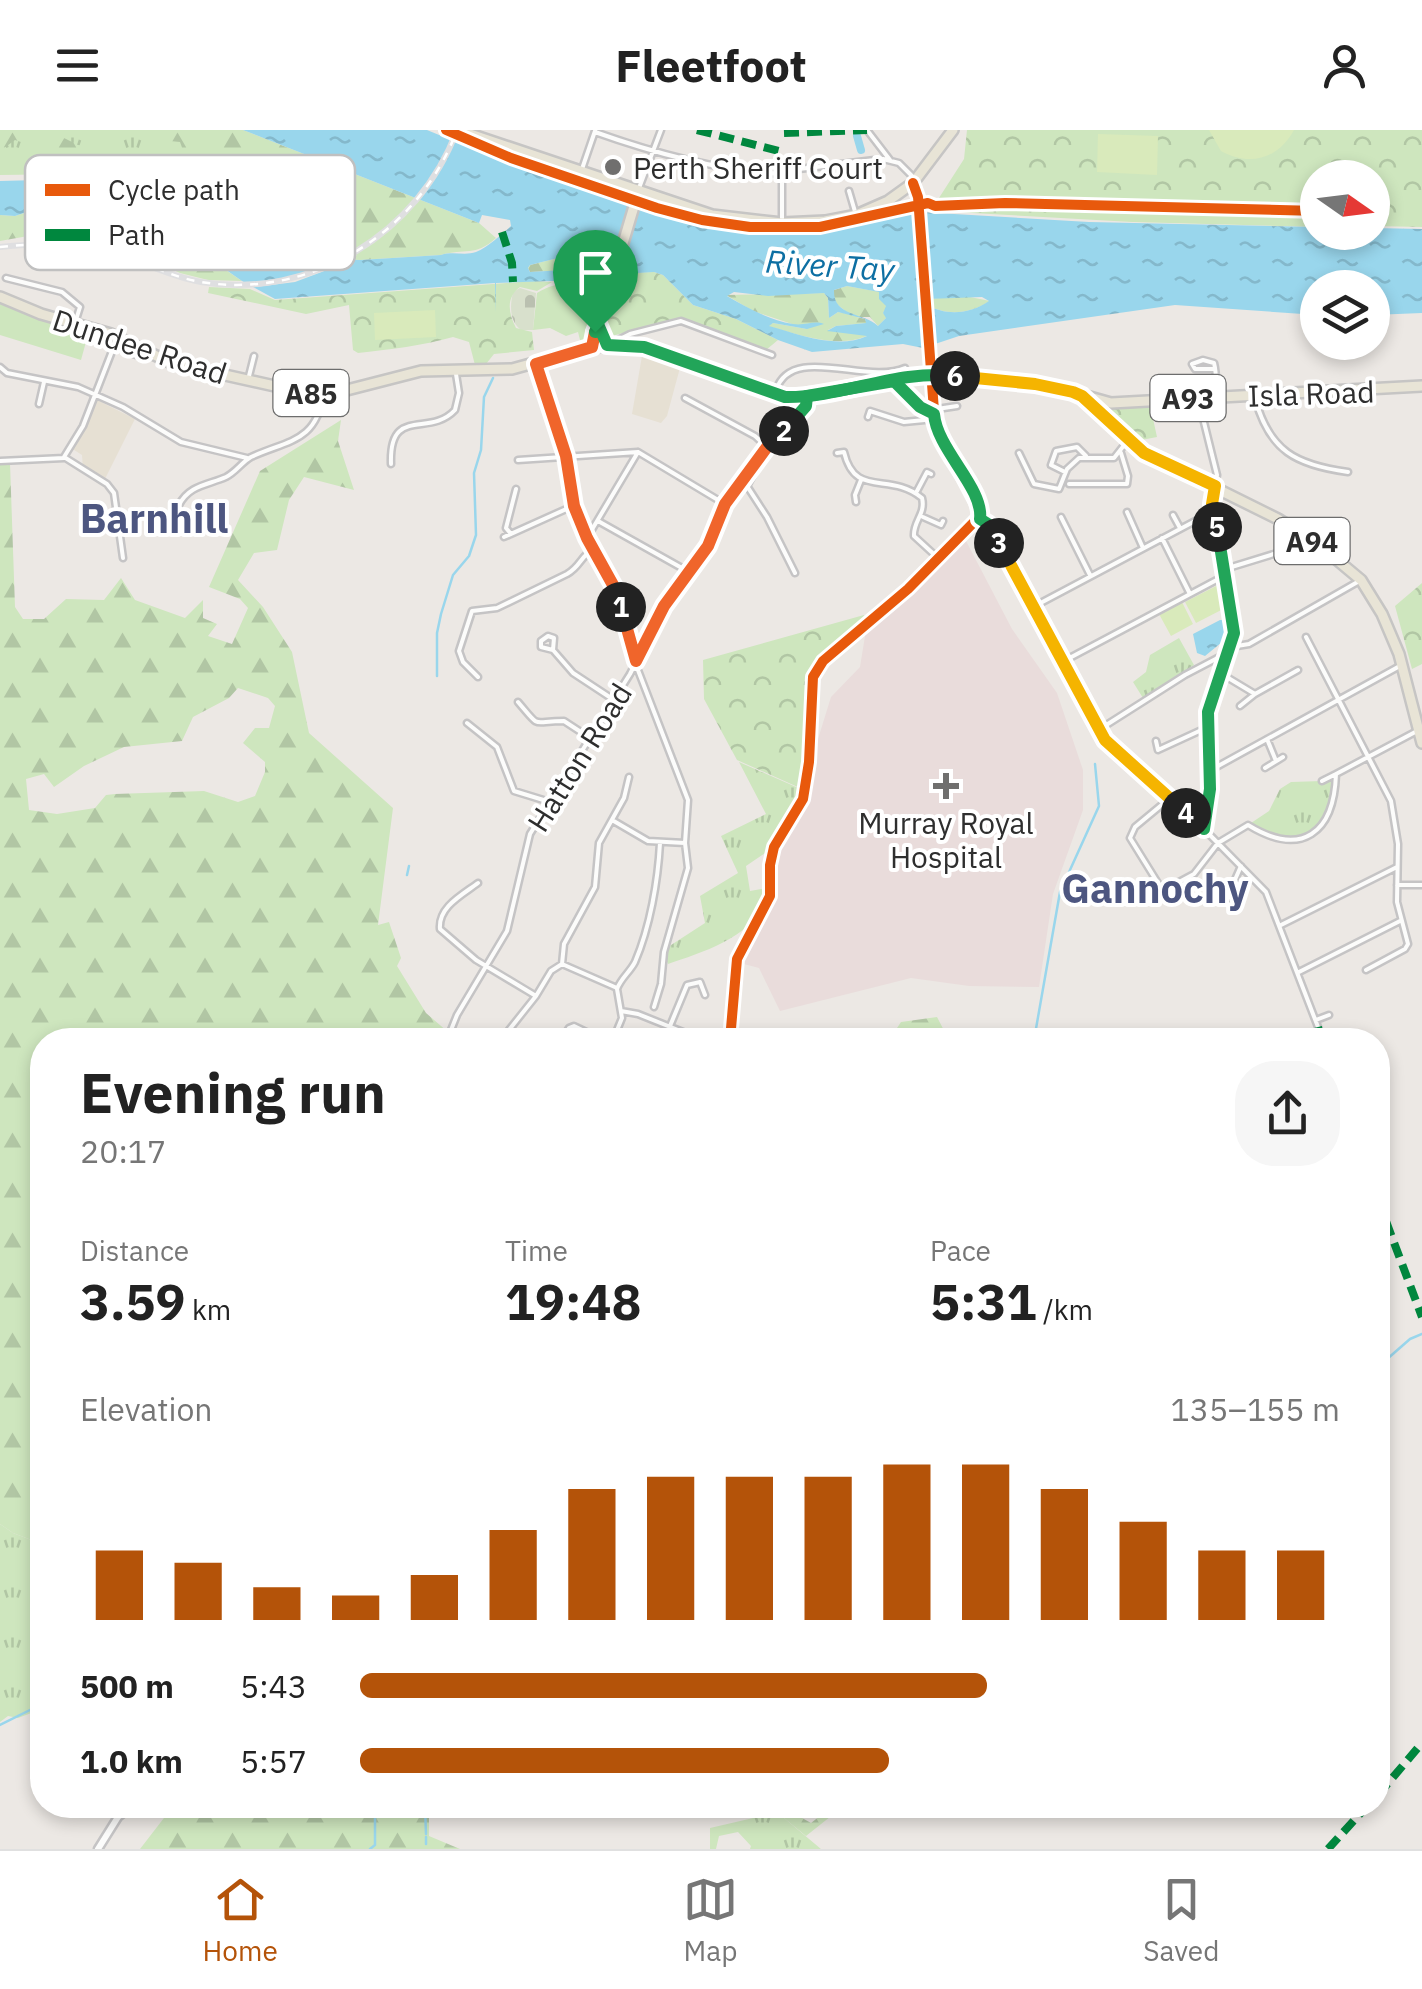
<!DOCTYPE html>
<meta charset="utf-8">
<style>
body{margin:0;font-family:"IBM Plex Sans",sans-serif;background:#f6f6f6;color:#222;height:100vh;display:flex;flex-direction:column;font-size:38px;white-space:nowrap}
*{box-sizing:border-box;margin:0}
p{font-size:32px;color:#767676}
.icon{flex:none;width:55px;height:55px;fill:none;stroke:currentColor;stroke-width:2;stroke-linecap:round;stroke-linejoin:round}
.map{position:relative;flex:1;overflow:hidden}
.sheet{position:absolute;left:30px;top:898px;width:1360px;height:790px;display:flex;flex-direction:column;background:#fff;border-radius:40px;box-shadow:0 5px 15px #0003}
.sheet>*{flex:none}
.needle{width:65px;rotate:104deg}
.controls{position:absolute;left:1300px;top:30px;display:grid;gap:20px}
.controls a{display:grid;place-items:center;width:90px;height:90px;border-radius:50%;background:#fff;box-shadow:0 5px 15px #0003;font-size:50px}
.pin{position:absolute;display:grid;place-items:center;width:85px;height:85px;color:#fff;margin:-102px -42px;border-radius:50% 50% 50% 0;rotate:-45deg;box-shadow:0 0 10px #0007}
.pin .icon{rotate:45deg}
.km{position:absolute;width:50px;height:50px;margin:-25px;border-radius:50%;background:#222;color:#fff;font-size:28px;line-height:50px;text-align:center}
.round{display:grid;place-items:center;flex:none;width:105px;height:105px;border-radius:40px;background:#f6f6f6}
.headline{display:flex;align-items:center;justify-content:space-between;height:170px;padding:0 50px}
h1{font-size:55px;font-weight:700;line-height:75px}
.stats{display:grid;grid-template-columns:repeat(3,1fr);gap:15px;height:170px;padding:10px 50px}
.stats div{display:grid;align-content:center}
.stats b{font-size:50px;font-weight:700}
.stats small{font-size:28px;font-weight:400}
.stats p{font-size:28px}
.chart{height:280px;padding:20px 50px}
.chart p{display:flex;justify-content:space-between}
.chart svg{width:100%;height:180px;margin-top:10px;stroke:#b45309;stroke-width:6}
ul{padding:0 50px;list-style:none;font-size:32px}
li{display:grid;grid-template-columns:160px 120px 1fr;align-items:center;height:75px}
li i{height:25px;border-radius:12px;background:#b45309}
header{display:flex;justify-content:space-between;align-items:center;height:130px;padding:0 50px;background:#fff;font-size:45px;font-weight:700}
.menu{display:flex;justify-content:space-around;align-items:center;height:140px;border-top:2px solid #e0e0e0;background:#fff;font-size:28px;color:#767676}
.menu a{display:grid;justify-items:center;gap:5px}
.menu .selected{color:#b45309}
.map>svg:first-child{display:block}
</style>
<header><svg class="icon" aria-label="menu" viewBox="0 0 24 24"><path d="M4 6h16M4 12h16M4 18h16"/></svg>Fleetfoot<svg class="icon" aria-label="person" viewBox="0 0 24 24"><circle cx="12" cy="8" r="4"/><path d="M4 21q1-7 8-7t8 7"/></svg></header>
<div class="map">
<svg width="1422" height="1719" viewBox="0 0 1422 1719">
<defs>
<pattern id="grass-tufts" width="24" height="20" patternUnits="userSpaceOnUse" patternTransform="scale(2.5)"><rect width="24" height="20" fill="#cee6be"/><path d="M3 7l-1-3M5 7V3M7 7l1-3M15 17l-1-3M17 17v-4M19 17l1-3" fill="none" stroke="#b1c6a4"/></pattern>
<pattern id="forest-firs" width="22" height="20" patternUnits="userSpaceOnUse" patternTransform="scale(2.5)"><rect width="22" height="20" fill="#cee6be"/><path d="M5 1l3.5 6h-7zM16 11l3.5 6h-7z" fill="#b1c6a4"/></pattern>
<pattern id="cemetery-stones" width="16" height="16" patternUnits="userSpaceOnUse" patternTransform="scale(2.5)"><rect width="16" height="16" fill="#d8e0cc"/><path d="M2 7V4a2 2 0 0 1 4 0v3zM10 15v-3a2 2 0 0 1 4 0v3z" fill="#bac0b0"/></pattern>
<pattern id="park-crowns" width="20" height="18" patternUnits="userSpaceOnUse" patternTransform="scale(2.5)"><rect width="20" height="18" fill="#cee6be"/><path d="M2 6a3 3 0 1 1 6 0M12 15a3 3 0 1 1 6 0" fill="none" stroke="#b1c6a4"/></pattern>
<pattern id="water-ripples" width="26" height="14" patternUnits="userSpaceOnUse" patternTransform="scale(2.5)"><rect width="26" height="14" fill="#99d6ec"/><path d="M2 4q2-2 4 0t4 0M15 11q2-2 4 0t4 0" fill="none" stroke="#84b8cb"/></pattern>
</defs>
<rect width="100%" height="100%" fill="#ece8e4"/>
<!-- education -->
<path fill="#e6e0d3" d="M643 220 681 234 667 286 661 293 632 284Z
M95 269 135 289 104 351 83 339 82 325 71 318Z"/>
<!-- medical -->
<path fill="#e9dcdb" d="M965 409 1012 499 1057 563 1083 640V680L1053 764 1039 857 969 856 911 848 780 881 759 838 740 833 771 775 778 750V716L807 672 818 609 831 567 860 537 866 500Z"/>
<!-- grass -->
<path fill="url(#grass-tufts)" d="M0 0H166L206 10 187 65 75 44 0 45Z
M1179 508 1194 535 1143 568 1133 552 1146 542 1150 525Z
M739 632 803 660V669L774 717 746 736 750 761 767 758C763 805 705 821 668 834L665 827 668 817 705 793 700 766 738 743 721 706 766 684Z
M1336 644C1333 708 1304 724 1248 695L1269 681 1280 659 1291 652 1322 651Z
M0 1394 13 1403 42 1414V1579L18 1588 8 1586 0 1592Z
M771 1684 784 1688 821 1719H750L751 1716 738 1702 719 1706 716 1719H710V1698Z"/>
<!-- forest -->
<path fill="url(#forest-firs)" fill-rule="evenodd" d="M0 0 50 1 78 15 95 17 122 27C104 28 90 22 72 19 51 17 35 18 15 10L0 21Z
M127 0H243L479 93 496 108C475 127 465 118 441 125L360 130 279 127 247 116 210 88 216 83 258 112 277 118 326 121 344 67 230 28 184 23 180 12 170 11 165 16C151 11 141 4 127 0Z
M33 80C54 83 74 80 95 82 150 87 198 121 242 151L208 150 180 143 114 112 62 100 0 111V85L15 86Z
M558 128 595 131 600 136 598 139 530 142 528 138 530 135Z
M847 156 880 162V169L887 176 883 183 887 187 878 196 870 187H857L865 189 867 193 836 196 828 200 869 205C837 220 798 204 767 196L773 193 807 199 753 181 726 165 824 163 828 168 829 188 838 182 849 184 833 171 834 160Z
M965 166 990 171C971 184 946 186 927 175V169Z
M341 290 338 311 354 360 304 347 289 370 277 420 254 423 238 450 263 477 292 522 309 603 393 678 378 795 389 792 401 828 397 836 426 883 448 902 447 910H42V1414L13 1403 0 1394V331L10 333 15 477 23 489H44L66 469 104 470 121 448 135 470 185 488 203 470V488L217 494 208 506 232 514 248 478 240 469 209 457 260 341ZM238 558 268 568 275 576 269 598H255L243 613 265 632V642L255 666 238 672 204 661 115 664 106 665 95 678 57 684 29 680 26 649 44 644 54 657 84 636 124 617 182 611 193 587 229 568Z
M937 887 949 910H889L901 892Z
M174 1675H429V1706L460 1719H140Z
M753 1675H779L811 1693 834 1675H845L806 1706 784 1688Z"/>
<!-- cemetery -->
<path fill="url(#cemetery-stones)" d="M520 158 536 163 533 200H521C509 191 510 175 513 162Z"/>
<!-- park -->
<path fill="url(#park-crowns)" d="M967 0H1422V97L1373 96 1372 48H1318L1317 97 1132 92 936 81 937 71 964 29Z
M654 142 663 145 693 175 736 189 778 210 766 220 676 189 608 207 605 189 618 143Z
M533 151 552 152 537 161 520 157C506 167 508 183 516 198L532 202 534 220 494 224 486 234 475 235 469 212 453 207C426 215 387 220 358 223L353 220 349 175 306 184 208 163 209 157 250 159 275 170Z
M1157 271 1152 284 1157 307 1136 311 1102 280 1105 274Z
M1422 453V534L1412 539 1395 476Z
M864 485 868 490C850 504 825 519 814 538 800 561 806 627 800 658L737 630 704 569 703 530Z"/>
<!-- garden -->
<path fill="#cee6be" d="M607 145 588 212 581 214 578 202 566 206 550 198 533 200 537 163C558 150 582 152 607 145Z
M0 170 89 201 81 230 0 205Z"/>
<!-- pitch -->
<path fill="#d9eabb" d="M1209 0H1294C1278 29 1250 37 1221 21Z
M1098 4 1158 6 1157 45 1097 42Z
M435 180 436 207 375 210 374 183Z
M1218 455 1229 476 1196 493 1185 472Z
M1182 472 1193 494 1171 506 1159 484Z"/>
<!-- water -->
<path fill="url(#water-ripples)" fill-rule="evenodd" d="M243 0H427L485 24 644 76 704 92 772 99 780 103 920 82 1089 92 1317 97 1318 102H1372L1373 98 1422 99V183L1373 185 1372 158H1318L1317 185 1175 175 959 206 923 218 903 214 812 222 778 210 736 189 693 175 663 145 654 142 605 145 583 150 496 153V182L495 153 275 169 242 151 183 110 163 105 132 89 80 81 33 80 15 86 0 85V51L77 49 161 65 210 88 247 116 279 127 360 130 441 125C453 121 465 126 476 122 488 117 503 103 511 96L510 90 482 85 479 93ZM558 128 595 131 600 136 598 138 530 142 528 138 530 135ZM847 156 879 162V169L886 176 883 183 886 188 878 196C863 182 833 187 834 160ZM734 162 768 166 824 163 828 168 829 188 838 182 865 189 866 193 836 196 827 201 867 206C838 220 798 204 769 196L773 193 807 199 824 194C814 190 805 196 793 194 769 190 748 178 727 166ZM982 167 989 171C971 184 946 186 927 175V169Z
M1220 490H1227V508L1205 526 1197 523 1193 504Z"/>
<!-- pier -->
<path fill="#ece8e4" d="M349 124 357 125 335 137 295 152 248 158 235 153 267 152 293 147Z"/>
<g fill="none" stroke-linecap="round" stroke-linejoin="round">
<!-- stream -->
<path stroke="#99d6ec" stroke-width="2.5" d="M437 546V503L441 484 453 445 469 426 476 405 474 343 481 320 484 267 493 248
M407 745 409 736
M1034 910 1060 762 1099 676 1095 634
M1378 1237 1410 1209 1422 1204
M0 1595 42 1574
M425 1677 426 1704
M426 1707V1714
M370 1719 375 1715V1675"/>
<!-- river -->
<path stroke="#99d6ec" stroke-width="8" d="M857 6 861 20"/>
<defs>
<path id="street" d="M867 0 890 30
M595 2C654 23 719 41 782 44
M582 39 595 1
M639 58 661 0
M849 61 856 85
M782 93V41L883 29 899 33 913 47
M6 148 62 162 80 177 75 193
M616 211 630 204 681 191 772 225
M536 234 566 326 574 376 587 408 618 464 631 522 688 670 685 713 688 738 664 822 661 854 654 877
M0 237 7 243 78 257 123 277 181 312 247 328
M1215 239H1195L1192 234 1203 230 1214 233C1217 244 1216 255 1216 267
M248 250 254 226
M894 251 920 277 935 284
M776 260C792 213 866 255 905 238
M685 268 755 306 767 317
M1255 268C1269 321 1296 335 1348 342
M1199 272 1217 345 1212 374 1234 503 1208 582 1210 659 1205 698
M39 274 44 252
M937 279 957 276
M868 287 870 281 904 292 935 289
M771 313 747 356 767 387 795 443
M837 323 844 322C855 369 889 341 922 368 926 384 913 391 914 406L938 428
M1019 323 1034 354 1059 359 1067 339 1079 328H1114L1129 309
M518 330 638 322 723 373
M0 331 64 328
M391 334C389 275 429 308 455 280L459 263 456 244
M1065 342 1051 335 1056 321 1077 317 1086 326
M1069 354H1127L1128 346 1121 323
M917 361 927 342 931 344
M856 372 855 365 861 350
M179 375C189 355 208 355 226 347 236 342 242 332 251 327 288 310 316 313 324 263
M1127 382 1143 418
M1173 385 1180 398
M923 387 941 395 943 391
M1061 387 1090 445
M981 390 991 398 1105 610 1204 699 1266 762 1318 897
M598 391 689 442
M511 404 506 398 516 359
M504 407 573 376
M587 408 638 322
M1162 408 1189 462
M123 428 114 363 107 354 64 327 83 296 114 216 136 225 145 222
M1225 439 1277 423
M1033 477 1214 381
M1306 507 1391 671 1398 714 1397 772 1408 814 1405 819 1366 840
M1231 517 1249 514 1361 450
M553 520 541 517V511L548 506 554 508 553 520 573 543 614 570
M1062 532 1226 445
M1220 543 1255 564 1298 540
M478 547 463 532 459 521 472 481 497 478 567 444C580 437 581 426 593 419
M518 572C542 600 530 591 564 591L590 608
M1240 576 1255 564
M467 593 497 617 514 661 550 672
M1100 599 1185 545 1229 522
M1267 609 1276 631
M1156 611 1158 620 1208 597
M1265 638 1283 627
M1209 641 1398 537
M1322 651 1336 644
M1170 668 1135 697 1130 708 1161 758 1166 759 1194 744 1218 713 1248 695C1302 728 1334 703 1336 644L1419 600
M612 690 648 711 685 713
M478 753C462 765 438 777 440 799L476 830 536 866
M1397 755H1422
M1234 777 1230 761 1241 736
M1281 795 1397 737
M562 834 617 858
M1299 842 1400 791
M617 859C621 848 630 842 635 832 650 797 658 751 660 713
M621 881 638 884 703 910
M1316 890 1329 885
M670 896 687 855 700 852 705 865
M447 910 457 885 507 801 530 704 630 544 664 476 708 416 725 374 767 317 795 290 807 268
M501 910 536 866 551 841 562 834 564 814 595 757 599 713 624 668 629 647
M561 910 569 898 574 896 603 910
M613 910 622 888 617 859"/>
<path id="secondary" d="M730 910 737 829 770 766V735L774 717 803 669 809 632 813 547 823 531 908 459 980 389 979 377 938 301 932 244
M98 1719 118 1687 133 1675"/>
<path id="primary" d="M458 0 712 85 782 93 825 91 856 85 888 71 913 53 953 0
M913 53 918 67 932 244
M0 167 41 184 111 204 171 233 297 261 339 262 421 241 512 239 592 217 632 214 785 267 807 266 932 244 1047 255 1111 273 1422 256
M592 217 638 63
M1083 268 1145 323 1278 389 1318 414 1361 450 1382 484 1399 524 1422 613"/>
</defs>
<!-- street casing -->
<use href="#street" stroke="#c5c4c5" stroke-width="9"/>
<!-- secondary casing -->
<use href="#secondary" stroke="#c5c4c5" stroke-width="11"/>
<!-- primary casing -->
<use href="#primary" stroke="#c6c5c4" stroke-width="14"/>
<!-- street -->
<use href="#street" stroke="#fcfcfb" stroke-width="4"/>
<!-- secondary -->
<use href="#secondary" stroke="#fcfcfb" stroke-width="6"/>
<!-- primary -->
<use href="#primary" stroke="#e8e4d6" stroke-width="9"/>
<defs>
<path id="rail" d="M0 117C38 113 77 112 114 123 144 132 171 147 201 152 311 170 419 103 457 0"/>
</defs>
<!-- rail casing -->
<use href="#rail" stroke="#dfdfe1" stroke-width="6"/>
<!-- rail -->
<use href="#rail" stroke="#fff" stroke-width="2.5" stroke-dasharray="8" stroke-linecap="butt"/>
<!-- quiet -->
<path stroke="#00873e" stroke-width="8" stroke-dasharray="15 8" stroke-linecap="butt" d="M697 0 783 22
M784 3 867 0
M502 102 512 133 513 152
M1318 897 1321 910
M1378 1070 1422 1187
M1378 1665 1422 1613
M1328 1719 1368 1675"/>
<defs>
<path id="cycleway" d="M446 0 511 28 657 78 702 90 750 97H820L928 73 935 76 1005 73 1318 81
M730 910 737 829 770 766V735L774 717 803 669 809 632 813 547 823 531 908 459 982 384 935 294 918 67 913 53"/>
</defs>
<!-- cycleway casing -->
<use href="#cycleway" stroke="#fff" stroke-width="16"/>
<!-- cycleway -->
<use href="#cycleway" stroke="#e8590c" stroke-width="10"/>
</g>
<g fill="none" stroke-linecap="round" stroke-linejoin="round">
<defs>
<path id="split-1" d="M595 202 592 217 536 234 566 326 574 376 587 408 618 464 621 477"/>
<path id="split-2" d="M621 477 636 531 664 476 708 416 725 374 767 317 784 301"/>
<path id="split-3" d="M784 301 806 276 807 266 894 251 920 277 934 284C937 320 984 358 980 389L988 394 999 413"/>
<path id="split-4" d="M999 413 1105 610 1186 683"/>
<path id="split-5" d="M1186 683 1204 699 1210 659 1208 582 1234 503 1217 397"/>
<path id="split-6" d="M955 246 1035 254 1073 262 1082 266 1144 323 1215 356 1212 374 1217 397"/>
<path id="split-7" d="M595 202 598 194 607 215 644 217 785 267C842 268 898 239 955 246"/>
</defs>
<!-- split-1 casing -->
<use href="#split-1" stroke="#fff" stroke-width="20"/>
<!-- split-2 casing -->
<use href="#split-2" stroke="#fff" stroke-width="20"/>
<!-- split-3 casing -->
<use href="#split-3" stroke="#fff" stroke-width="20"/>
<!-- split-4 casing -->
<use href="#split-4" stroke="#fff" stroke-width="20"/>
<!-- split-5 casing -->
<use href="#split-5" stroke="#fff" stroke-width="20"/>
<!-- split-6 casing -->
<use href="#split-6" stroke="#fff" stroke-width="20"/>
<!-- split-7 casing -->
<use href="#split-7" stroke="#fff" stroke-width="20"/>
<!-- split-1 -->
<use href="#split-1" stroke="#f0652b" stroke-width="12"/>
<!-- split-2 -->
<use href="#split-2" stroke="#f0652b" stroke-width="12"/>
<!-- split-3 -->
<use href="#split-3" stroke="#22a559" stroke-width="12"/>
<!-- split-4 -->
<use href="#split-4" stroke="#f5b400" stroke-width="12"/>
<!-- split-5 -->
<use href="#split-5" stroke="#22a559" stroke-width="12"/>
<!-- split-6 -->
<use href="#split-6" stroke="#f5b400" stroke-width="12"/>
<!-- split-7 -->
<use href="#split-7" stroke="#22a559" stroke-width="12"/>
</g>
<!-- markers -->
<g fill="#706f6e" stroke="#fff" stroke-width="4">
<circle cx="613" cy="37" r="10"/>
<path d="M941 641h10v10h10v10h-10v10h-10v-10h-10v-10h10z"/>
</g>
<g text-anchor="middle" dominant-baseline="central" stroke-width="8" stroke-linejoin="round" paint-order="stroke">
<!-- shield labels -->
<g fill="#fff" stroke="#6d6d6d" stroke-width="2.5">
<rect x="273.5" y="240" width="75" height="46" rx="8"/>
<rect x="1150.5" y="245" width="75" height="46" rx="8"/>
<rect x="1274.5" y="388" width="75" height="46" rx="8"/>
</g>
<g font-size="28" font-weight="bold" fill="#2e2e2e">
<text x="311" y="263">A85</text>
<text x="1188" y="268">A93</text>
<text x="1312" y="411">A94</text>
</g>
<!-- poi labels -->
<g font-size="30" fill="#2e2e2e" stroke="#fff" text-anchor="start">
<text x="633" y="37">Perth Sheriff Court</text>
<text x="946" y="692" text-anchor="middle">Murray Royal<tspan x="946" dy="34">Hospital</tspan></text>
</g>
<!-- street labels -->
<g font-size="30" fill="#2e2e2e" stroke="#fff">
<text transform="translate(140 216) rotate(18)">Dundee Road</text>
<text transform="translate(1311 263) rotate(-2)">Isla Road</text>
<text transform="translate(579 627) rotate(-58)">Hatton Road</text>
</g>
<!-- water labels -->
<g font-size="32" font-style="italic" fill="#0d6fa3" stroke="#fff">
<text transform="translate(830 135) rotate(4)">River Tay</text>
</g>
<!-- district labels -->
<g font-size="40" font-weight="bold" fill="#4d5680" stroke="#fff">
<text x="154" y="388">Barnhill</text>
<text x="1155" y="758">Gannochy</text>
</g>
</g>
<!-- legend -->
<rect x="25" y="25" width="330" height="115" rx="15" fill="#fff" stroke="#c0c0c0" stroke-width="2.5"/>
<rect x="45" y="54" width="45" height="12" fill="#e8590c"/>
<rect x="45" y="99" width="45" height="12" fill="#00873e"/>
<g font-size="28" fill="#2e2e2e">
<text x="108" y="70">Cycle path</text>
<text x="108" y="115">Path</text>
</g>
</svg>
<div class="controls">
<a><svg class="needle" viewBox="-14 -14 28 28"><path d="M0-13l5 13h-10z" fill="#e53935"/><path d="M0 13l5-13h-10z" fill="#767676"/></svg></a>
<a><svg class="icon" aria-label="layers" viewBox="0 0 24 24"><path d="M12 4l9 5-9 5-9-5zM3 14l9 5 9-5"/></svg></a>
</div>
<div class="pin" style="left:595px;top:202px;background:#1e9e55"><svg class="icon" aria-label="arrive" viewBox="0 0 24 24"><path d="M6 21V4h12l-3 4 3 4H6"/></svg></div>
<b class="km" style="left:621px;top:477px">1</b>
<b class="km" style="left:784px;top:301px">2</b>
<b class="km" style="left:999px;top:413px">3</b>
<b class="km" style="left:1186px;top:683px">4</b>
<b class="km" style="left:1217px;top:397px">5</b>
<b class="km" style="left:955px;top:246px">6</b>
<section class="sheet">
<div class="headline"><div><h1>Evening run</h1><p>20:17</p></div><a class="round"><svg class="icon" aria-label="share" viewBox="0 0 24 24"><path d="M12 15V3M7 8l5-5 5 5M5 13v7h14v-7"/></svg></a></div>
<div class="stats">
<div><p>Distance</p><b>3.59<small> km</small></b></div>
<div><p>Time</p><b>19:48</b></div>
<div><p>Pace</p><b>5:31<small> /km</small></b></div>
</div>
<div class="chart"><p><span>Elevation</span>135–155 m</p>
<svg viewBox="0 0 160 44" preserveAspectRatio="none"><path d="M5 44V27M15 44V30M25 44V36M35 44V38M45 44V33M55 44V22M65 44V12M75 44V9M85 44V9M95 44V9M105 44V6M115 44V6M125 44V12M135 44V20M145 44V27M155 44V27"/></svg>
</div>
<ul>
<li><b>500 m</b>5:43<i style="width:64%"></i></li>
<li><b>1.0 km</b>5:57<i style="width:54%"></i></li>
</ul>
</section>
</div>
<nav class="menu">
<a class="selected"><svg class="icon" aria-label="home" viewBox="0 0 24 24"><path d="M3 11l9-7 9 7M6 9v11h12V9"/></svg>Home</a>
<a><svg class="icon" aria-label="map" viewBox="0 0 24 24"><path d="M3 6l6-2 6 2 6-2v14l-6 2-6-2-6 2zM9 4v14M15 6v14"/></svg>Map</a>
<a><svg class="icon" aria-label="saved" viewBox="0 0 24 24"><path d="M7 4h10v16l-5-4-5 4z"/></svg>Saved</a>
</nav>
